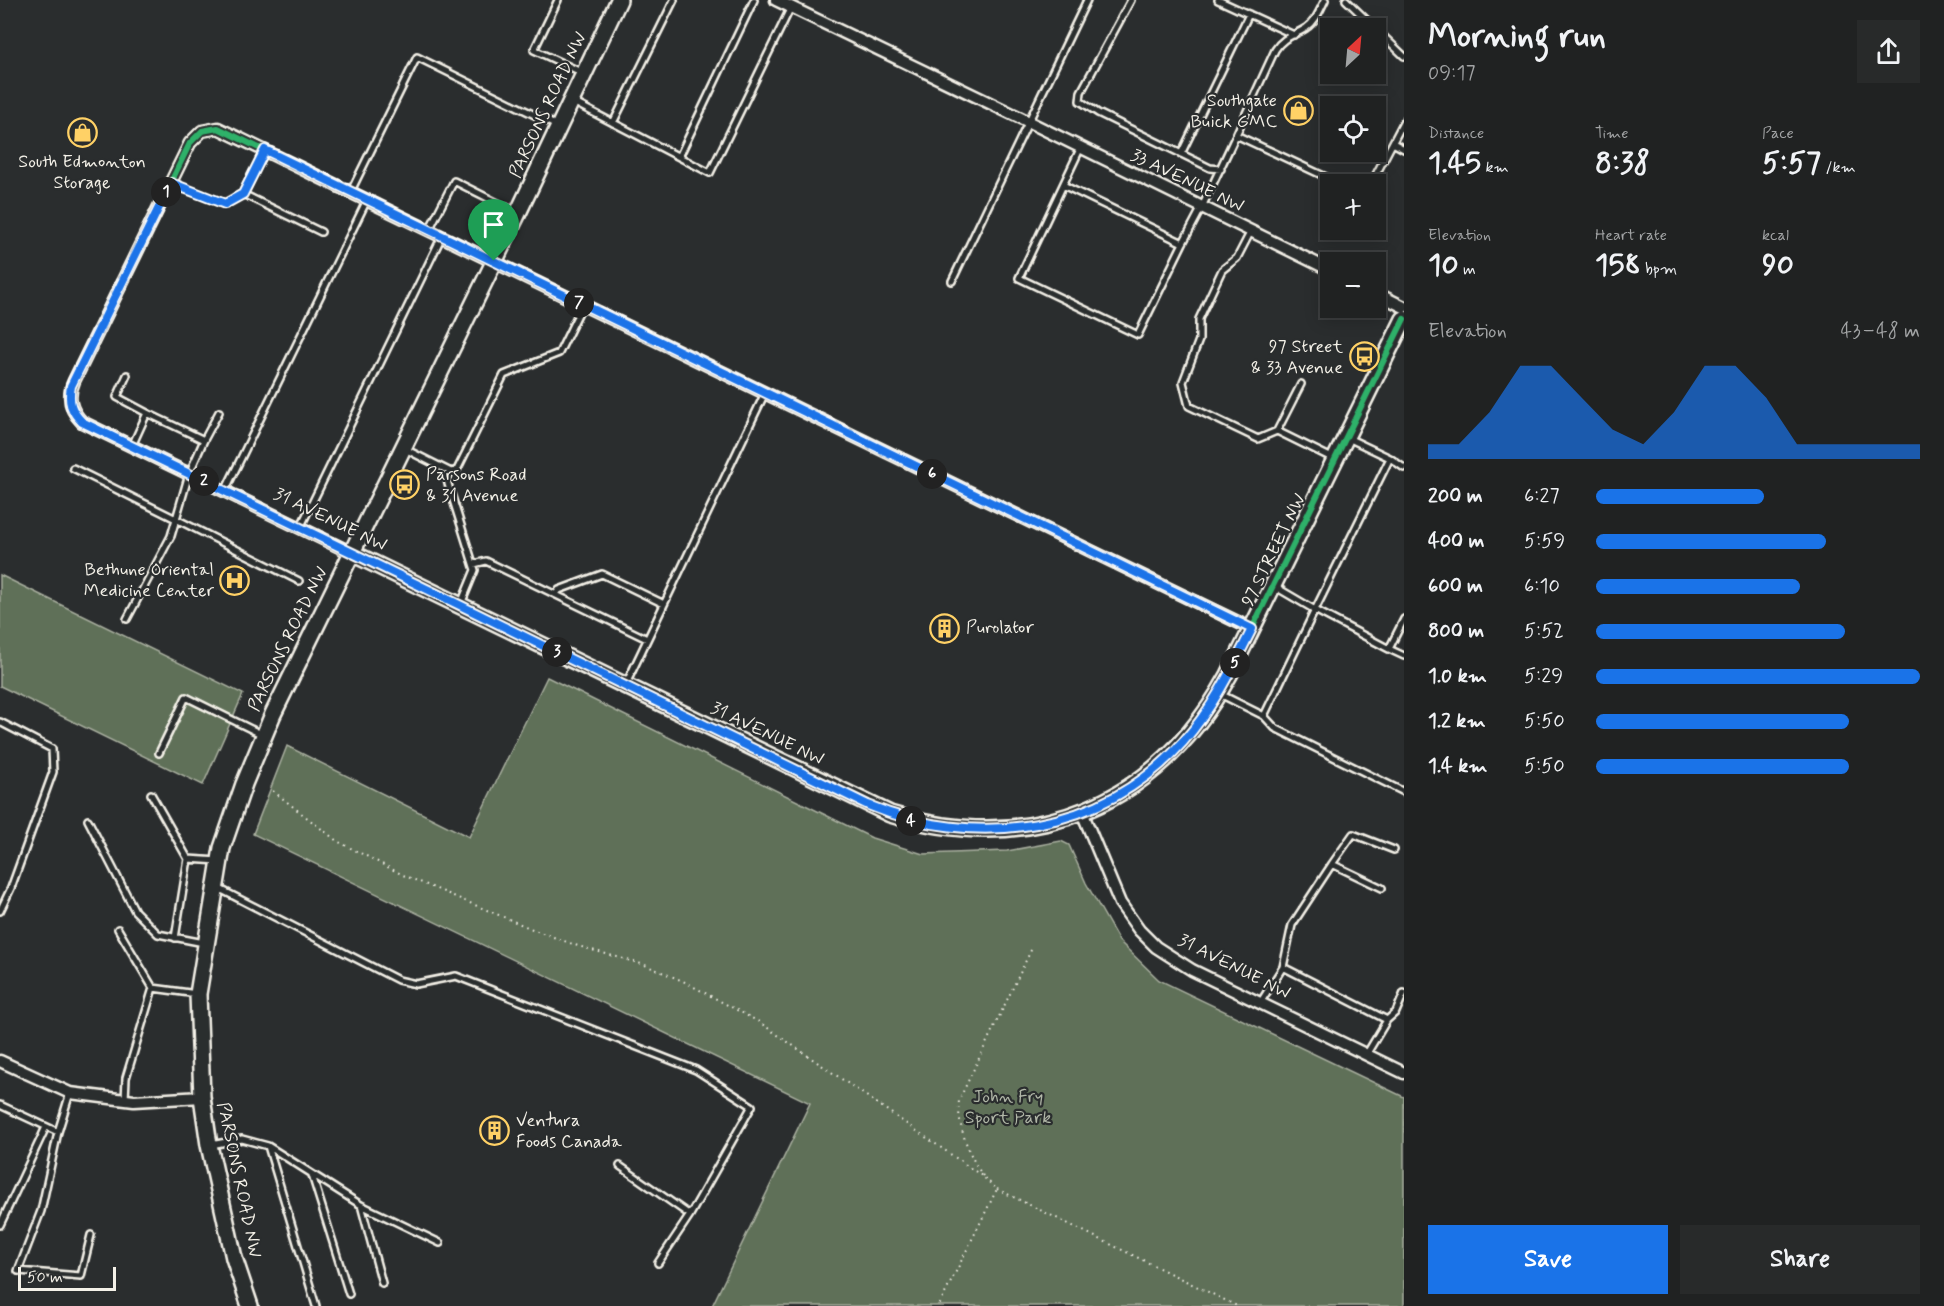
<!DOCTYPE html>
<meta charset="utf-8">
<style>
body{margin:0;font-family:Mynerve,sans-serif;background:#282a2a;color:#f1f3f6;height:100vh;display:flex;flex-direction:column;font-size:22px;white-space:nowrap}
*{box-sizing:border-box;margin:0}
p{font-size:20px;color:#a2a4a5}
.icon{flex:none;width:33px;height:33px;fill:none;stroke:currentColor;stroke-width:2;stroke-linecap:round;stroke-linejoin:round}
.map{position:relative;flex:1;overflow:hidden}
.sheet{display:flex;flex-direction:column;background:#202222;width:540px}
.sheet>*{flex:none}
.needle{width:39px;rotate:26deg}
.controls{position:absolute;left:1320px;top:18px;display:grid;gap:12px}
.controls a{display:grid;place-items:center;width:66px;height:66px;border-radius:0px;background:#202222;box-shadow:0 3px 15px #0003,0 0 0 2px #3d3f40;font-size:30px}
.scale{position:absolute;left:18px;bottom:15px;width:98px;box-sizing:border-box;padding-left:6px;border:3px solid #f4f1e8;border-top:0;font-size:16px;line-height:21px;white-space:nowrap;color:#f4f1e8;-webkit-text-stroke:4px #2a2d2e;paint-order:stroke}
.pin{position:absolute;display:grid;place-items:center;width:51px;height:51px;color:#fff;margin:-62px -26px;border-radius:50% 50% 50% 0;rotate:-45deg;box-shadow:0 0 6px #0007}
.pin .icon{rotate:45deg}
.km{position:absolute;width:30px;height:30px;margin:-15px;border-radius:50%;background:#222;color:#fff;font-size:16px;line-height:30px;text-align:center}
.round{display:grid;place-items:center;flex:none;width:63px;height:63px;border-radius:0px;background:#282a2a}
.overview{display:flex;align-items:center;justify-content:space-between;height:102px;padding:0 24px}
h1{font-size:33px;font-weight:700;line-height:45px}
.figures{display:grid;grid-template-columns:repeat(3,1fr);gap:9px;height:102px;padding:6px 24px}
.figures div{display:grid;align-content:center}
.figures b{font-size:30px;font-weight:700}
.figures small{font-size:16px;font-weight:400}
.figures p{font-size:16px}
.chart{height:168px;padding:12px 24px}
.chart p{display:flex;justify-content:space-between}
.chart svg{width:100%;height:108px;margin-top:6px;fill:#1a73e8;opacity:.7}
.cta{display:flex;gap:12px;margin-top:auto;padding:12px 24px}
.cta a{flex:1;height:69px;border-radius:0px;background:#1a73e8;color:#fff;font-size:24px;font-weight:700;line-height:69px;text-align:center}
.cta a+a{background:#282a2a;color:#f1f3f6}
ul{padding:0 24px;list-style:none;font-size:20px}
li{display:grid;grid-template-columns:96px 72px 1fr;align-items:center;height:45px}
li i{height:15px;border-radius:8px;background:#1a73e8}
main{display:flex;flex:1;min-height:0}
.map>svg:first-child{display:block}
</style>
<main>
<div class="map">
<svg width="1404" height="1306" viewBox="0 0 1404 1306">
<rect width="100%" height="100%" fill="#2a2d2e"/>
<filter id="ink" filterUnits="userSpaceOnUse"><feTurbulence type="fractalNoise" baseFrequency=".0167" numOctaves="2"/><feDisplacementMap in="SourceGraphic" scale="12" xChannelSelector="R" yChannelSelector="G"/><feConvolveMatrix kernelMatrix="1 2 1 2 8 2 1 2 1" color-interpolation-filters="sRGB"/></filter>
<g filter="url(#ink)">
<!-- green -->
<path fill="#5f7059" stroke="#aab0a0" stroke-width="1.5" d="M0 575 243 694 203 785 0 686Z
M547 677 872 838 923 854 1007 851 1061 841 1069 845 1086 883 1119 941 1159 980 1404 1097V1306H712L810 1103 253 834 287 746 469 837Z"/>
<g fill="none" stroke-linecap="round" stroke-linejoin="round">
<defs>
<path id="lane" d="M558 0 534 50 583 73
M1131 0 1081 92 1080 101 1098 113 1210 168 1221 169
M1218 0 1294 35
M1325 0C1320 10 1316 21 1306 28 1294 36 1284 36 1275 50L1236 135 1341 184
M1346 0 1404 56
M573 102 710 173 791 7
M613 123 674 0
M1393 143 1404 149
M1081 147 1019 278 1138 335 1183 243 1202 207 1236 135
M265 150 243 194 321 232
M1181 154 1249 14
M679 157 754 0
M171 183 225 204 243 194
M1371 184 1404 121
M1063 185 1183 243
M351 191 417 57 557 126
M429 230 454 181 516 212
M1251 231 1237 258 1222 270 1199 319V340L1183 382 1189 406 1258 439 1277 431 1334 459
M952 281 1087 0
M127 375 117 397 147 413
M1277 431 1301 384
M1348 438 1390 458 1404 468
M204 440 219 412
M132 446 147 413 204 440 189 474 176 519 299 581
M405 449 451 472 457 470 504 375 559 353 583 304
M73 468 176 519 171 536 127 619
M450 472 447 479 448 484 475 570 461 604
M225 491 367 200
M300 528 442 236
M474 564 486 561 647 639
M1274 586 1315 610 1264 716 1275 728 1404 792
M556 594 559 590 602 574 664 604
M1404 619 1389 649 1404 656
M1389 649 1315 610 1390 458
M626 684 765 393
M1220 694 1264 716
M0 722 52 749 53 772 11 888 0 911
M159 753 186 697 263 735
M151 794 188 859 219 861
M88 820 135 911 158 934 204 943
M1332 864 1353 834 1394 850
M216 887 398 980 416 984 456 976 696 1070 752 1106 690 1215 658 1263
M118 929 153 988
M175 938 188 859
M1283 967 1292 925 1332 864 1382 888
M1260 1003 1283 967 1387 1020 1366 1055
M1387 1020 1396 1012 1404 993
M125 1100 126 1078 153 988 197 994
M0 1105 58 1132 70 1093
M58 1132 41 1211 18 1271 81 1276 91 1235
M211 1145 242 1139 268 1146 361 1205 440 1243
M268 1146 316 1306
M620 1166 690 1215
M312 1175 349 1294
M361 1205 382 1283
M0 1225 46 1127"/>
<path id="street" d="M776 0 1029 122 1330 270
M1376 293 1404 307
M352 553 82 422C70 410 67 397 74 381L190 143 202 131 218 128 1252 629
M1082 812 1120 903 1139 930 1156 947 1192 970 1404 1073
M0 1061 70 1093 134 1101 202 1097"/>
<path id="secondary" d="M352 553 890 814C1034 857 1157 806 1229 675L1404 319
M250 1306 234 1258 209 1145 202 1097 198 994 222 848 244 784 273 714 518 213 619 0"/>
</defs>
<!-- lane casing -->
<use href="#lane" stroke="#f4f1e8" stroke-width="10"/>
<!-- street casing -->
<use href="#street" stroke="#f4f1e8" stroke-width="15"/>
<!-- secondary casing -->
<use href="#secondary" stroke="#f4f1e8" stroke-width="20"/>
<!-- path -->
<path stroke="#f4f1e8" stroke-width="2" stroke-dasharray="1.5 4.5" stroke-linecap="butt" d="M273 791 337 841 403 875 537 931 578 946 645 965 683 981 759 1022 982 1176 997 1189 939 1306
M983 1176C969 1156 957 1125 959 1100L1033 946
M997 1189 1237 1306"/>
<!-- lane -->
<use href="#lane" stroke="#2a2d2e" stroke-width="5"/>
<!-- street -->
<use href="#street" stroke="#2a2d2e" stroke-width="10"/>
<!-- secondary -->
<use href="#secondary" stroke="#2a2d2e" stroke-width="15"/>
<defs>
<path id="cycleway" d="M1252 629 218 128 202 131 190 143 74 381C67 397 70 410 82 422L868 805C984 854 1114 828 1194 729 1223 693 1241 651 1261 610L1404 319"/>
</defs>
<!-- cycleway casing -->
<use href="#cycleway" stroke="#2a2d2e" stroke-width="10"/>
<!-- cycleway -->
<use href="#cycleway" stroke="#2db169" stroke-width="6"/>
</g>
</g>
<g fill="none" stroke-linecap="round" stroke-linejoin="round" filter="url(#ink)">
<defs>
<path id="route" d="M265 150 1252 629C1232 669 1213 708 1183 742 1104 832 976 850 868 805L433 592 82 422C71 411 68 402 71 386L171 183 225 204 243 194Z"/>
</defs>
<!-- route casing -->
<use href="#route" stroke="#fff" stroke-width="12"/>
<!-- route -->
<use href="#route" stroke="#1a73e8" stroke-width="8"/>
</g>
<!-- icons -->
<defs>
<symbol id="shop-ring" viewBox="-11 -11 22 22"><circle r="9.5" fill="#2a2d2e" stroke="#ffd166" stroke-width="1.5"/><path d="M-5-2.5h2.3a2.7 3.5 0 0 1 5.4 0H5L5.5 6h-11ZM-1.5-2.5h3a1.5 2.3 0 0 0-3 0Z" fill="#ffd166"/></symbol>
<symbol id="bus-ring" viewBox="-11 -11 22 22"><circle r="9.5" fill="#2a2d2e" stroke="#ffd166" stroke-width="1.5"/><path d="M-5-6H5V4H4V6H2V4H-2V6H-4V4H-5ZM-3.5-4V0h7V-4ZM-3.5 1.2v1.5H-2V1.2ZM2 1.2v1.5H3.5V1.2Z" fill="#ffd166"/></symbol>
<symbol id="hospital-ring" viewBox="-11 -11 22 22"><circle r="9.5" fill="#2a2d2e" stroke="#ffd166" stroke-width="1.5"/><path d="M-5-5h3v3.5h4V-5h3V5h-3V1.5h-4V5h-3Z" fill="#ffd166"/></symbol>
<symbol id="building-ring" viewBox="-11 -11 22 22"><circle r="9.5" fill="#2a2d2e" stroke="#ffd166" stroke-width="1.5"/><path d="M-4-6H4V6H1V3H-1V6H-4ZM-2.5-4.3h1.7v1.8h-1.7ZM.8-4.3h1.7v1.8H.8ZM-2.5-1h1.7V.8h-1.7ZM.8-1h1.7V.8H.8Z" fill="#ffd166"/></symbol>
</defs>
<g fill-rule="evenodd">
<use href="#shop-ring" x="1282" y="94" width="33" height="33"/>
<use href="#shop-ring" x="66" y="116" width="33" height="33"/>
<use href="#bus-ring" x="1348" y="340" width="33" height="33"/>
<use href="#bus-ring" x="388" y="468" width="33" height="33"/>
<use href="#hospital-ring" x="218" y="564" width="33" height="33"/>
<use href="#building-ring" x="928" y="612" width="33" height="33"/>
<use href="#building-ring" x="478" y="1114" width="33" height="33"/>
</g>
<g text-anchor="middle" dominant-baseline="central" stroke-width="4.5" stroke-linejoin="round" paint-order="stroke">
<!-- poi labels -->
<g font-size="18" fill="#f4f1e8" stroke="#2a2d2e" text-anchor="end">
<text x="1277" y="101">Southgate<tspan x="1277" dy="21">Buick GMC</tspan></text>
<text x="82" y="162" text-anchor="middle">South Edmonton<tspan x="82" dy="21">Storage</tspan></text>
<text x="1343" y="347">97 Street<tspan x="1343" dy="21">&amp; 33 Avenue</tspan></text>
<text x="426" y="475" text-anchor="start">Parsons Road<tspan x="426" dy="21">&amp; 31 Avenue</tspan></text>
<text x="214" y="570">Bethune Oriental<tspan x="214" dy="21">Medicine Center</tspan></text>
<text x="966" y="628" text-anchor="start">Purolator</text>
<text x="516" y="1121" text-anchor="start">Ventura<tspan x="516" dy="21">Foods Canada</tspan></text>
</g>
<!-- street labels -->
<g font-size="18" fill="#f4f1e8" stroke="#2a2d2e">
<text transform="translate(548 105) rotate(-65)">PARSONS ROAD NW</text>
<text transform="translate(1187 181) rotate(26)">33 AVENUE NW</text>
<text transform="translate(330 520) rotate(26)">31 AVENUE NW</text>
<text transform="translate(1274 550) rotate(-64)">97 STREET NW</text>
<text transform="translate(288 639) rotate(-64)">PARSONS ROAD NW</text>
<text transform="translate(767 734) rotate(26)">31 AVENUE NW</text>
<text transform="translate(1234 967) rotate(27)">31 AVENUE NW</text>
<text transform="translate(239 1180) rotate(78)">PARSONS ROAD NW</text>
</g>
<!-- park labels -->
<g font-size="18" fill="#b1b7a8" stroke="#2a2d2e">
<text x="1008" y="1097">John Fry<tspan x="1008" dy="21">Sport Park</tspan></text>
</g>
</g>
</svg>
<div class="controls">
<a><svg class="needle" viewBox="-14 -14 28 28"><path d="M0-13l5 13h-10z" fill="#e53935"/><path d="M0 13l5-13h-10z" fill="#a2a4a5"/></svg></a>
<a><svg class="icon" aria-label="locate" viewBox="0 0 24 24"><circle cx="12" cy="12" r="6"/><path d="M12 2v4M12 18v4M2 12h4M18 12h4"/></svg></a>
<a>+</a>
<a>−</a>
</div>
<div class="scale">50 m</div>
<div class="pin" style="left:494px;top:261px;background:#1e9e55"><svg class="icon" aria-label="arrive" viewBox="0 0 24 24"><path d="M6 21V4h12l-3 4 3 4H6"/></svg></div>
<b class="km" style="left:166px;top:192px">1</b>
<b class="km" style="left:204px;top:481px">2</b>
<b class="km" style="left:557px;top:652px">3</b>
<b class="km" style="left:911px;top:821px">4</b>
<b class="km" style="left:1235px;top:663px">5</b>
<b class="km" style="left:932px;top:474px">6</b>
<b class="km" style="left:579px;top:303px">7</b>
</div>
<section class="sheet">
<div class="overview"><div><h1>Morning run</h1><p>09:17</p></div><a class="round"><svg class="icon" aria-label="share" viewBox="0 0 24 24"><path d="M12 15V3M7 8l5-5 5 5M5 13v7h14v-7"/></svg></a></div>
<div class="figures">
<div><p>Distance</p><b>1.45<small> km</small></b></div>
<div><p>Time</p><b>8:38</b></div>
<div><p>Pace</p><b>5:57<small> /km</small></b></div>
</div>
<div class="figures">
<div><p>Elevation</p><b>10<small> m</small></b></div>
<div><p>Heart rate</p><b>158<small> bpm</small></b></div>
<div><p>kcal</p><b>90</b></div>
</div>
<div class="chart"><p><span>Elevation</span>43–48 m</p>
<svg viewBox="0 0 160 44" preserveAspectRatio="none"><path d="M0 44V38L10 38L20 25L30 6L40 6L50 19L60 32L70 38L80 25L90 6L100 6L110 19L120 38L130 38L140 38L150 38L160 38V44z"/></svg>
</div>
<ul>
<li><b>200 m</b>6:27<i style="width:52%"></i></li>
<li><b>400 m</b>5:59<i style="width:71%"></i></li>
<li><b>600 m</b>6:10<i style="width:63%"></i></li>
<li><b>800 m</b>5:52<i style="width:77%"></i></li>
<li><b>1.0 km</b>5:29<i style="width:100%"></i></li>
<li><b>1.2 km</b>5:50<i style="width:78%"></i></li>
<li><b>1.4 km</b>5:50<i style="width:78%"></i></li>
</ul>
<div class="cta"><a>Save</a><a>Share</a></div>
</section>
</main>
